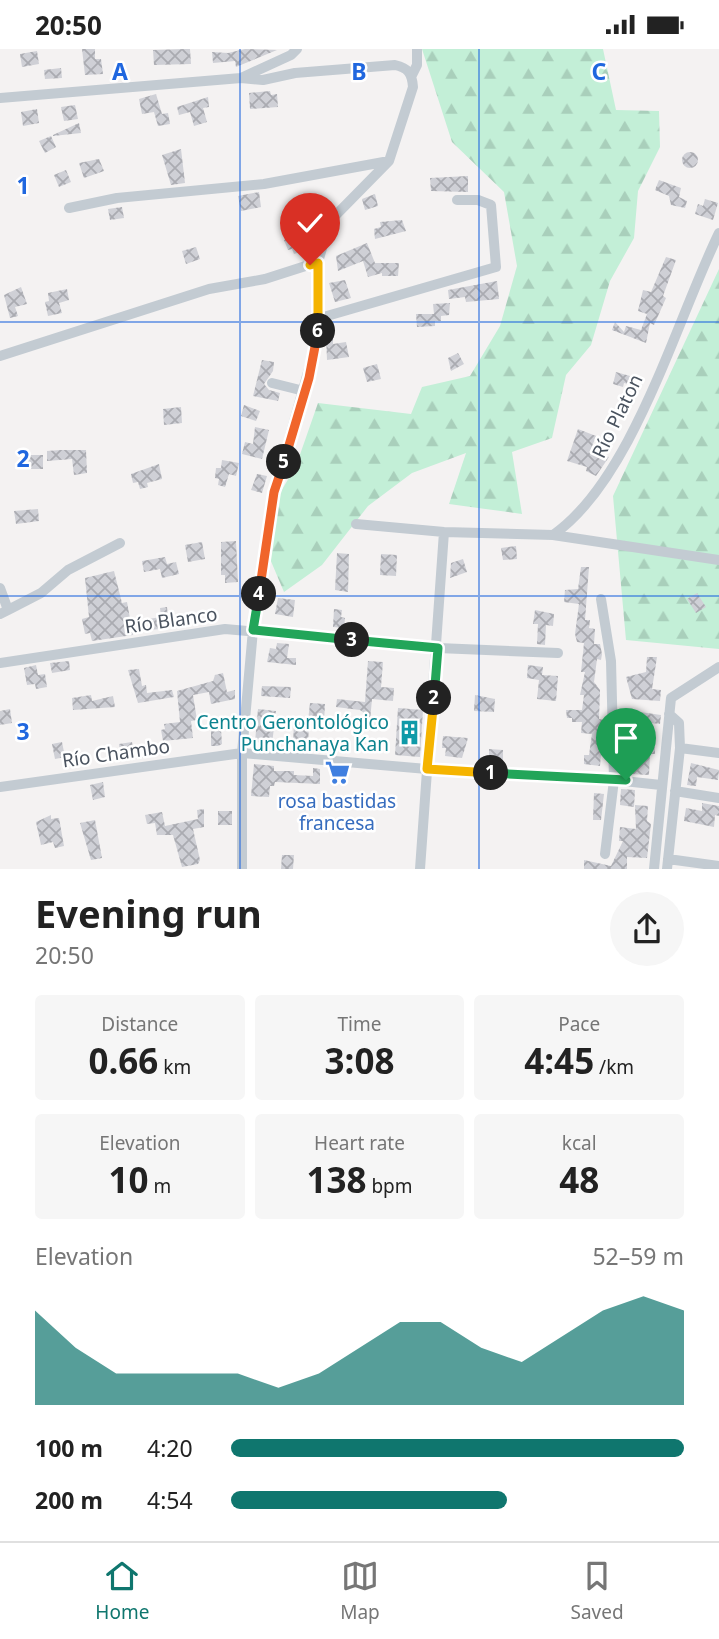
<!DOCTYPE html>
<meta charset="utf-8">
<style>
body{margin:0;font-family:"Noto Sans",sans-serif;background:#f6f6f6;color:#222;height:100vh;display:flex;flex-direction:column;font-size:26px;white-space:nowrap}
*{box-sizing:border-box;margin:0}
p{font-size:23px;color:#767676}
.icon{flex:none;width:38px;height:38px;fill:none;stroke:currentColor;stroke-width:2;stroke-linecap:round;stroke-linejoin:round}
.map{position:relative;height:820px;overflow:hidden}
.details{display:flex;flex-direction:column;background:#fff;flex:1}
.details>*{flex:none}
.pin{position:absolute;display:grid;place-items:center;width:60px;height:60px;color:#fff;margin:-72px -30px;border-radius:50% 50% 50% 0;rotate:-45deg;box-shadow:0 0 7px #0007}
.pin .icon{rotate:45deg}
.km{position:absolute;width:35px;height:35px;margin:-18px;border-radius:50%;background:#222;color:#fff;font-size:19px;line-height:35px;text-align:center}
.round{display:grid;place-items:center;flex:none;width:74px;height:74px;border-radius:37px;background:#f6f6f6}
.overview{display:flex;align-items:center;justify-content:space-between;height:119px;padding:0 35px}
h1{font-size:38px;font-weight:700;line-height:52px}
.stats{display:grid;grid-template-columns:repeat(3,1fr);gap:10px;height:119px;padding:7px 35px}
.stats div{display:grid;align-content:center;border-radius:7px;background:#f6f6f6;text-align:center}
.stats b{font-size:35px;font-weight:700}
.stats small{font-size:19px;font-weight:400}
.stats p{font-size:19px}
.chart{height:196px;padding:14px 35px}
.chart p{display:flex;justify-content:space-between}
.chart svg{width:100%;height:126px;margin-top:7px;fill:#0f766e;opacity:.7}
ul{padding:0 35px;list-style:none;font-size:23px}
li{display:grid;grid-template-columns:112px 84px 1fr;align-items:center;height:52px}
li i{height:18px;border-radius:9px;background:#0f766e}
.status{display:flex;justify-content:space-between;align-items:center;height:49px;padding:0 35px;background:#fff;direction:ltr}
.status svg{height:19px;fill:currentColor}
.menu{display:flex;justify-content:space-around;align-items:center;height:98px;border-top:2px solid #e0e0e0;background:#fff;font-size:19px;color:#767676}
.menu a{display:grid;justify-items:center;gap:4px}
.menu .on{color:#0f766e}
.map>svg:first-child{display:block}
</style>
<div class="status"><b>20:50</b><svg viewBox="0 0 49 12"><path d="M0 12V9h3v3zM5 12V6h3v6zM10 12V3h3v9zM15 12V0h3v12zM26 1h20v11H26zM47 4h2v5h-2z"/></svg></div>
<div class="map">
<svg width="719" height="820" viewBox="0 0 719 820">
<defs>
<pattern id="forest-firs" width="22" height="20" patternUnits="userSpaceOnUse" patternTransform="scale(1.75)"><rect width="22" height="20" fill="#c3efd7"/><path d="M5 1l3.5 6h-7zM16 11l3.5 6h-7z" fill="#a9cfbb"/></pattern>
<pattern id="building-cross-hatch" width="8" height="8" patternUnits="userSpaceOnUse" patternTransform="scale(1.75)"><rect width="8" height="8" fill="#cfd0d6"/><path d="M0 0l8 8M0 8l8-8" fill="none" stroke="#aaabb1"/></pattern>
</defs>
<rect width="100%" height="100%" fill="#f4f2f2"/>
<!-- forest -->
<path fill="url(#forest-firs)" d="M422 0H603L616 61 659 62 660 98 638 142 634 189 610 232 591 296 566 326 552 389 512 403 522 465 449 455 466 404 412 424 368 457 322 516 284 543 262 491 277 449 296 417 318 354 411 365 422 338 470 327 500 277 517 217 504 143 452 93Z
M719 220V600L626 591 613 447Z"/>
<!-- building -->
<path fill="url(#building-cross-hatch)" d="M82 0H95V10H101L103 25 85 26Z
M185 0H190L191 15 154 16 153 1Z
M245 0 277 1 236 18 235 12 213 14 212 3 228 4Z
M37 2 39 15 22 18 20 5Z
M61 19 62 29 45 30 44 21Z
M270 42 271 46 277 45 278 58 250 60 249 44Z
M156 45 162 65 168 64 170 75 158 77 154 63 142 65 139 50Z
M208 48 209 58 203 59 207 73 194 77 190 63 179 66 177 58Z
M75 56 78 70 64 72 61 58Z
M37 60 39 74 23 77 21 63Z
M79 74 81 84 53 87V86Z
M51 87 56 98 45 104 39 92Z
M181 100 185 134 171 136 162 106Z
M682 111a8 8 0 1 1 16 0a8 8 0 1 1-16 0Z
M99 110 104 122 84 129 79 114Z
M66 121 71 133 59 138 54 126Z
M468 127V143L431 142 430 129Z
M659 131 681 139 679 148 687 152 685 159 671 156 669 147 655 141Z
M259 143 261 158 241 162 238 147Z
M375 145 378 157 365 161 362 150Z
M705 150 718 154 713 171 695 165 698 155 703 157Z
M122 158 124 169 110 171 108 160Z
M402 171 406 182 375 190 374 180 381 178 380 173Z
M304 182 310 200 294 205 292 200 288 201 284 191Z
M367 194 375 214H399L398 227H382V224L368 228 363 212 338 222 336 207Z
M196 198 200 210 186 215 182 202Z
M666 208 676 211 663 247 666 249 654 276 650 274 646 294 612 281 615 273 624 283 626 277 641 281 647 265 638 262 643 241 651 243Z
M345 231 351 249 335 253 329 234Z
M497 232 499 250 466 253 465 248 449 250 448 241Z
M21 238 27 255 15 258 18 267 10 269 4 246Z
M67 240 69 251 59 254 62 264 48 267 45 253 49 252 48 244Z
M450 254 449 266 441 267V272H435V277L417 278 416 265H434L433 255Z
M326 287H333V295L346 293 349 308 327 311Z
M458 304 464 315 451 322 448 309Z
M262 311 274 313 273 322 264 335 269 341 280 344 278 352 253 347Z
M377 315 381 330 367 333 363 319Z
M616 323 630 327 628 335 624 334 623 338 613 335Z
M244 356 260 362 256 372 241 367Z
M181 358 182 374 164 376 163 360Z
M255 378 269 381 262 410 242 405 245 393 253 395Z
M578 380 596 387 591 400 609 408 596 427 586 422 587 418 567 412Z
M60 401H86L87 424 74 426 72 410 47 412V402Z
M27 406H43V420H27Z
M222 411 239 414 236 427 229 425 225 438 218 436 219 430 215 429 216 419H221Z
M159 415 162 430 147 434 148 438 140 440 138 433 133 434 131 425Z
M257 425 267 427 262 444 251 441Z
M38 460 39 472 16 475 14 462Z
M236 492 238 533 225 534V526H221V493Z
M202 493 205 510 188 513 185 496Z
M516 497 517 510 503 511 501 499Z
M337 504 349 505 348 543 335 541Z
M381 505 397 506 396 527 380 526Z
M165 508 167 515 176 513 179 525 162 529 160 520 144 523 142 512Z
M463 510 467 523 450 529 451 514Z
M581 518H589L585 571H590L589 579 595 580 594 595H600L602 605 601 611 597 610 594 633 600 641 599 670 604 671 600 717 584 715V706H589L592 685 581 684 582 673H572V669H567L566 661H582L584 646H580L585 623H581L584 594 577 593 575 585 579 555 564 553 565 541 578 540Z
M114 522 122 554 127 553 133 586 92 592 90 584 85 585 82 570 89 568 85 529Z
M697 544 706 558 696 564 687 550Z
M278 549 295 551 293 568 275 565Z
M167 558 168 568 173 567 174 574 189 571 190 577 150 581 148 570 161 568 160 559Z
M334 560 342 561 341 568 345 569 344 579 333 578Z
M535 561 554 565 553 577 546 576 545 596 537 595 538 575H533Z
M277 594 289 595 287 609H296V616L267 613 270 599 276 600Z
M647 608H657L652 640 661 641 660 652 632 650 626 628 646 623Z
M69 612 70 621 52 624 50 614Z
M368 612 383 613 381 638 394 639 393 652 372 650 370 672 364 671V664L360 661 336 658 337 650 365 653Z
M36 616 38 626 45 625 47 638 36 640 35 635 27 636 24 619Z
M528 616 543 618 542 626 558 627 556 652 537 650 539 631 527 629Z
M139 620 142 637 146 636 147 644 172 641 174 648 138 654 128 621Z
M223 624 227 643 235 641V650L211 655 209 643 193 646 197 671 191 672 193 689 163 692 161 681 165 680 164 675 180 673 177 642 213 632 215 626Z
M262 637 291 638 290 649 261 647Z
M91 646 92 652 113 647 115 658 73 661 72 649Z
M475 646 495 650 494 663 474 662Z
M310 654 325 655 324 673 308 672Z
M398 659 423 661 420 708 395 706Z
M10 660 12 674 0 676V662Z
M258 660 276 662 272 695 255 693Z
M626 661 661 666 660 675 651 674 650 697 655 698V705H650L649 726 630 725V717L621 716Z
M294 672 309 673 308 698 293 697Z
M211 680H221L222 695 218 697H211Z
M443 687 468 689 462 709 445 707 446 699H442Z
M62 693 65 708 55 710 52 695Z
M132 693 133 698 150 695 153 707 121 712 119 695Z
M489 700 503 701V712L489 711Z
M691 714 719 721 718 731 697 728 696 737 687 736Z
M254 715 274 717V722H294V726L313 727V719L320 720V735L275 733 274 737H270L269 748 251 747Z
M103 733 105 748 93 751 90 736Z
M621 740 635 741 634 758 620 756Z
M594 744 604 745 601 771H593Z
M702 754 719 757V767L715 766 714 778 684 772 686 759 702 762Z
M635 756 648 757 647 772 651 775 647 809 627 808V820H584V811L611 817 623 792H619L620 778 636 780Z
M204 760V778L193 780 200 811 198 815 182 818 173 786H157L155 774 147 775 145 766 162 763 165 777 198 770 197 761Z
M218 762H232V776H218Z
M51 766V770L59 769 64 797 55 799 53 793 41 796 36 773Z
M95 771 102 809 91 811 80 774Z
M282 806H294L293 820H281Z"/>
<g fill="none" stroke-linecap="round" stroke-linejoin="round">
<!-- minor -->
<path stroke="#c3cbd2" stroke-width="10" d="M412 26 417 16V0
M241 29 263 31 295 24 395 16C408 19 412 24 413 38L389 112 330 172 318 213 320 269 314 302 274 443 253 581 242 704V820
M0 49 241 29 291 6 297 0
M69 159 117 149 264 135 389 112
M320 269 496 218 491 156 478 151H457
M0 307 209 240 265 230 318 213
M272 334 304 342
M356 475 444 483 553 486C633 430 676 272 719 184
M553 486 719 511
M0 539 8 561 0 565
M601 550 611 612 614 731 661 736
M8 561 41 544 68 521 120 494
M0 614 225 580 438 599 558 604
M669 665 679 674 680 699
M0 738 242 704 427 720 614 731 605 805
M675 742 719 749
M668 810 719 817
M420 820 444 483
M654 820 671 649 719 618
M667 820 680 699 719 704"/>
</g>
<g fill="none" stroke-linecap="round" stroke-linejoin="round">
<defs>
<path id="split-1" d="M491 724 626 731"/>
<path id="split-2" d="M434 649 427 720 491 724"/>
<path id="split-3" d="M352 591 438 599 434 649"/>
<path id="split-4" d="M259 545 253 581 352 591"/>
<path id="split-5" d="M259 545 274 443 284 413"/>
<path id="split-6" d="M284 413 309 329 318 282"/>
<path id="split-7" d="M310 216 318 214V282"/>
</defs>
<!-- split-1 casing -->
<use href="#split-1" stroke="#fff" stroke-width="14"/>
<!-- split-2 casing -->
<use href="#split-2" stroke="#fff" stroke-width="14"/>
<!-- split-3 casing -->
<use href="#split-3" stroke="#fff" stroke-width="14"/>
<!-- split-4 casing -->
<use href="#split-4" stroke="#fff" stroke-width="14"/>
<!-- split-5 casing -->
<use href="#split-5" stroke="#fff" stroke-width="14"/>
<!-- split-6 casing -->
<use href="#split-6" stroke="#fff" stroke-width="14"/>
<!-- split-7 casing -->
<use href="#split-7" stroke="#fff" stroke-width="14"/>
<!-- split-1 -->
<use href="#split-1" stroke="#22a559" stroke-width="9"/>
<!-- split-2 -->
<use href="#split-2" stroke="#f5b400" stroke-width="9"/>
<!-- split-3 -->
<use href="#split-3" stroke="#22a559" stroke-width="9"/>
<!-- split-4 -->
<use href="#split-4" stroke="#22a559" stroke-width="9"/>
<!-- split-5 -->
<use href="#split-5" stroke="#f0652b" stroke-width="9"/>
<!-- split-6 -->
<use href="#split-6" stroke="#f0652b" stroke-width="9"/>
<!-- split-7 -->
<use href="#split-7" stroke="#f5b400" stroke-width="9"/>
</g>
<!-- grid -->
<path fill="none" stroke="#2067df" stroke-width="2" stroke-opacity="0.55" d="M240 0V820M479 0V820M0 273H719M0 547H719"/>
<!-- icons -->
<defs>
<symbol id="building-bare" viewBox="-9 -9 18 18"><path d="M-4-6H4V6H1V3H-1V6H-4ZM-2.5-4.3h1.7v1.8h-1.7ZM.8-4.3h1.7v1.8H.8ZM-2.5-1h1.7V.8h-1.7ZM.8-1h1.7V.8H.8Z" fill="#0f9aa8" stroke="#fff" stroke-width="2.5" paint-order="stroke"/></symbol>
<symbol id="supermarket-bare" viewBox="-9 -9 18 18"><path d="M-6-5.5h2.5l.6 2H6L4.5 2H-2.5L-4.4-4H-6ZM-1.5 3.2a1.3 1.3 0 1 0 .1 0ZM3 3.2a1.3 1.3 0 1 0 .1 0Z" fill="#3f7fe0" stroke="#fff" stroke-width="2.5" paint-order="stroke"/></symbol>
</defs>
<g fill-rule="evenodd">
<use href="#building-bare" x="392" y="666" width="35" height="35"/>
<use href="#supermarket-bare" x="320" y="706" width="35" height="35"/>
</g>
<g text-anchor="middle" dominant-baseline="central" stroke-width="5" stroke-linejoin="round" paint-order="stroke">
<!-- street labels -->
<g font-size="19" fill="#4a535f" stroke="#fff">
<text transform="translate(617 367) rotate(-64)">Río Platon</text>
<text transform="translate(171 571) rotate(-8)">Río Blanco</text>
<text transform="translate(116 704) rotate(-8)">Río Chambo</text>
</g>
<!-- culture labels -->
<g font-size="19" fill="#0d838f" stroke="#fff" text-anchor="end">
<text x="389" y="673">Centro Gerontológico<tspan x="389" dy="22">Punchanaya Kan</tspan></text>
</g>
<!-- shop labels -->
<g font-size="19" fill="#366cbe" stroke="#fff">
<text x="337" y="752">rosa bastidas<tspan x="337" dy="22">francesa</tspan></text>
</g>
</g>
<g font-size="23" text-anchor="middle" font-weight="bold" fill="#2067df" stroke="#fff" stroke-width="5" stroke-linejoin="round" paint-order="stroke">
<text x="120" y="31">A</text>
<text x="359" y="31">B</text>
<text x="599" y="31">C</text>
<text x="23" y="145">1</text>
<text x="23" y="418">2</text>
<text x="23" y="691">3</text>
</g>
</svg>
<div class="pin" style="left:626px;top:731px;background:#1e9e55"><svg class="icon" aria-label="arrive" viewBox="0 0 24 24"><path d="M6 21V4h12l-3 4 3 4H6"/></svg></div>
<div class="pin" style="left:310px;top:216px;background:#d93025"><svg class="icon" aria-label="check" viewBox="0 0 24 24"><path d="M5 12l5 5 9-10"/></svg></div>
<b class="km" style="left:491px;top:724px">1</b>
<b class="km" style="left:434px;top:649px">2</b>
<b class="km" style="left:352px;top:591px">3</b>
<b class="km" style="left:259px;top:545px">4</b>
<b class="km" style="left:284px;top:413px">5</b>
<b class="km" style="left:318px;top:282px">6</b>
</div>
<section class="details">
<div class="overview"><div><h1>Evening run</h1><p>20:50</p></div><a class="round"><svg class="icon" aria-label="share" viewBox="0 0 24 24"><path d="M12 15V3M7 8l5-5 5 5M5 13v7h14v-7"/></svg></a></div>
<div class="stats">
<div><p>Distance</p><b>0.66<small> km</small></b></div>
<div><p>Time</p><b>3:08</b></div>
<div><p>Pace</p><b>4:45<small> /km</small></b></div>
</div>
<div class="stats">
<div><p>Elevation</p><b>10<small> m</small></b></div>
<div><p>Heart rate</p><b>138<small> bpm</small></b></div>
<div><p>kcal</p><b>48</b></div>
</div>
<div class="chart"><p><span>Elevation</span>52–59 m</p>
<svg viewBox="0 0 160 44" preserveAspectRatio="none"><path d="M0 44V11L10 24L20 33L30 33L40 33L50 33L60 38L70 33L80 24L90 15L100 15L110 24L120 29L130 20L140 11L150 6L160 11V44z"/></svg>
</div>
<ul>
<li><b>100 m</b>4:20<i style="width:100%"></i></li>
<li><b>200 m</b>4:54<i style="width:61%"></i></li>
</ul>
</section>
<nav class="menu">
<a class="on"><svg class="icon" aria-label="home" viewBox="0 0 24 24"><path d="M3 11l9-7 9 7M6 9v11h12V9"/></svg>Home</a>
<a><svg class="icon" aria-label="map" viewBox="0 0 24 24"><path d="M3 6l6-2 6 2 6-2v14l-6 2-6-2-6 2zM9 4v14M15 6v14"/></svg>Map</a>
<a><svg class="icon" aria-label="saved" viewBox="0 0 24 24"><path d="M7 4h10v16l-5-4-5 4z"/></svg>Saved</a>
</nav>
